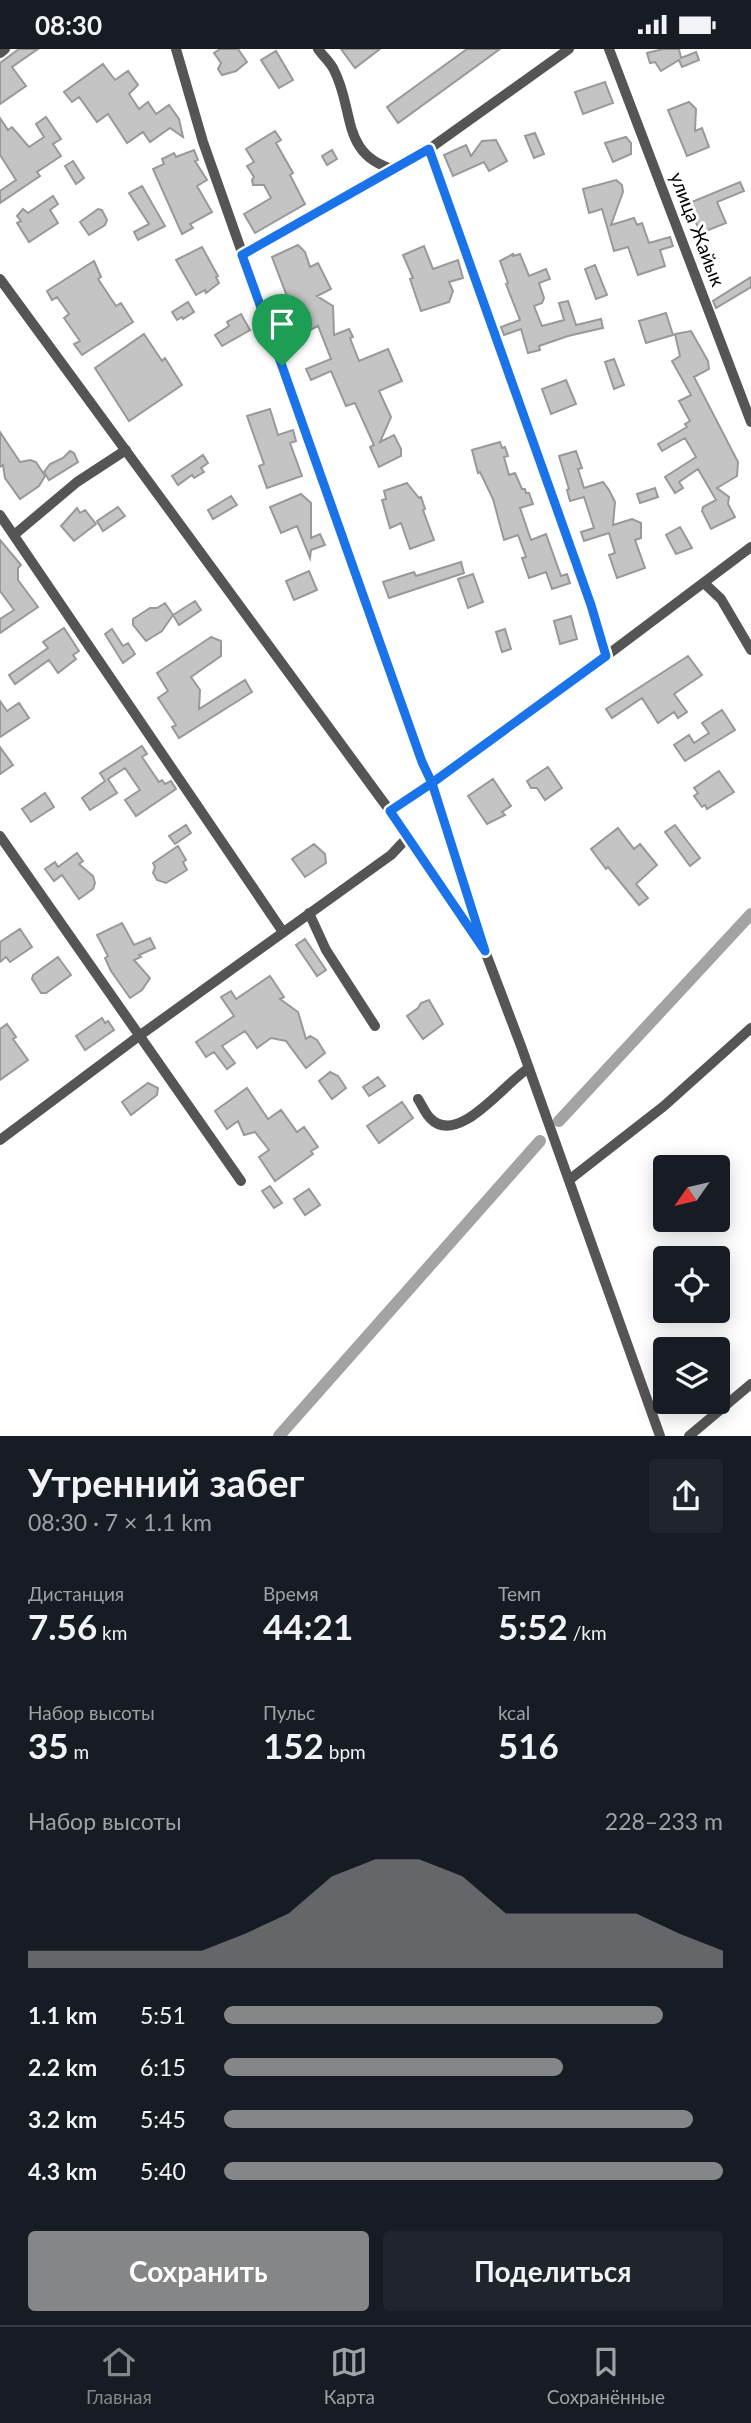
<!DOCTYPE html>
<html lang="ru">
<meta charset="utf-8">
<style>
body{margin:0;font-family:Lato,sans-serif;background:#20242c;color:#f1f3f6;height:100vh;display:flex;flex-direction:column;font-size:26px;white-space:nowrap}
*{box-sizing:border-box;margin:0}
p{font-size:23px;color:#9ea1a6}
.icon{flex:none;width:38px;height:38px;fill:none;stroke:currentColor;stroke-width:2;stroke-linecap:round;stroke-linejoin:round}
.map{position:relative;height:1387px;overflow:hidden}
.drawer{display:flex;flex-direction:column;background:#171b24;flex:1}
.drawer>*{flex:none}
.needle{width:46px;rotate:236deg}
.tools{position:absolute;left:653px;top:1106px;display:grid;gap:14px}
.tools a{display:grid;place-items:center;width:77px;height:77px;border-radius:7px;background:#171b24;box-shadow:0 4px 18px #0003;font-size:35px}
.pin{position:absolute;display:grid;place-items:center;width:60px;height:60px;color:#fff;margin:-72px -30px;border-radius:50% 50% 50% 0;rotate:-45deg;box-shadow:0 0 7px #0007}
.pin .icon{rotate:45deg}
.round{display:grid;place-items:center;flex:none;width:74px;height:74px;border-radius:7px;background:#20242c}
.summary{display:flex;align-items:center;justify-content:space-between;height:119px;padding:0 28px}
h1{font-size:38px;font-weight:700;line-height:52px}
.figures{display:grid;grid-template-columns:repeat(3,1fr);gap:10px;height:119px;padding:7px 28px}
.figures div{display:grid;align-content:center}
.figures b{font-size:35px;font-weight:700}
.figures small{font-size:19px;font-weight:400}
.figures p{font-size:19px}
.chart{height:196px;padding:14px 28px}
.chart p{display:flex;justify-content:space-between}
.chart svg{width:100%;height:126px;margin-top:7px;fill:#858687;opacity:.7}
.cta{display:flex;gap:14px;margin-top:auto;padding:14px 28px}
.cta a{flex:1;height:80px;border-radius:7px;background:#858687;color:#fff;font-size:28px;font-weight:700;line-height:80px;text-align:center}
.cta a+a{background:#20242c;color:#f1f3f6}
ul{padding:0 28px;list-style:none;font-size:23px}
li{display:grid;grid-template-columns:112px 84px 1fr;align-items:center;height:52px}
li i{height:18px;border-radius:9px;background:#858687}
.status{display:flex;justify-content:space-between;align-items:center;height:49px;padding:0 35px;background:#171b24;direction:ltr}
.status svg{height:19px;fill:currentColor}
.dock{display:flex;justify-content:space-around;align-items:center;height:98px;border-top:2px solid #363941;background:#171b24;font-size:19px;color:#9ea1a6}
.dock a{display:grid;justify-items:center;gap:4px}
.dock .current{color:#858687}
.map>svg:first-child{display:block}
</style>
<div class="status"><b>08:30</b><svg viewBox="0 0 49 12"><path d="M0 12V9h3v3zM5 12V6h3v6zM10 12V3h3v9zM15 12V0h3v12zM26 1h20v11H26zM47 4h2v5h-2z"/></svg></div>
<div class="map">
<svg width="751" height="1387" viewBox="0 0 751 1387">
<rect width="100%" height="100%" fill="#fff"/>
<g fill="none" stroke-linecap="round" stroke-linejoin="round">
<!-- canal -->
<path stroke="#a3a3a3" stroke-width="12" d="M559 1072 751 865
M279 1387 540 1092"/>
</g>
<!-- building -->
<path fill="#c4c4c4" stroke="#999" stroke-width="2" d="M19 0H38L12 18 26 37 0 55V14Z
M220 0H238L247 13 236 22 222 26 218 20 221 14 214 4Z
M341 0H380L355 19Z
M467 0H500L398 74 387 58Z
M663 0H679L681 9 696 3 699 11 682 18 679 11 661 22 655 13 650 14 647 4Z
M276 2 293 31 279 39 261 11Z
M103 15 115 31 128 22 138 36 129 45 139 60 148 53 156 65 169 56 179 70 183 88 170 79 150 93 143 83 127 94 108 65 97 73 79 48 72 53 64 43Z
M605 33 613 54 583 65 575 43Z
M689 53 696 60 695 82 702 79 709 98 687 107 668 61Z
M46 68 61 90 53 95 61 107 37 123 40 127 0 154V142L16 131 0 106V69L8 81 12 78 29 98 44 88 36 75Z
M275 82 281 91 276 94 293 124 290 126 305 155 255 184 244 165 271 149 264 136H253L252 131 254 128 247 117 254 113 246 100Z
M535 84 544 105 534 109 525 87Z
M626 88 631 94V105L613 113 605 94Z
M496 91 507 112 489 122 484 113 453 127 444 106 466 96 471 107 482 92Z
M194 101 198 111 195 112 207 131 197 137 212 163 190 175 193 179 182 185 153 120 164 115 162 110 174 104 176 108Z
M332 101 337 110 327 116 322 107Z
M73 112 84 129 76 135 65 117Z
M616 131 622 136 623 143 611 176 634 169 637 176 642 174 649 194 670 188 673 197 660 201 665 217 638 226 628 198 614 202 602 160 589 164 583 140Z
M740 133 744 142 717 153 726 174 701 184 687 155Z
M142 137 165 177 138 191 134 183 149 175 129 144Z
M53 147 58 155 50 161 58 174 29 193 17 174 21 172 17 167 23 160 28 164Z
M98 160 102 161 107 171 105 176 89 186 80 173Z
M298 196 305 203 310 218 318 214 331 240 317 247 333 257 334 286 349 280 353 288 350 289 359 312 388 300 402 332 379 342 391 368 380 393 394 386 401 400V407L379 418 370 398 374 396 355 354 346 357 331 322 311 331 306 320 331 310 318 277 310 281 301 259 286 266 280 253 288 250 272 208Z
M424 197 433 220 458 211 463 229 449 233 453 242 449 253 421 262 410 230 413 229 403 206Z
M202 198 218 227 216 228 219 234 206 244 205 241 196 246 176 211Z
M513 205V207L520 205 529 227 546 220 550 230 539 234 544 249 542 254 534 257 542 277 564 271 559 254 568 252 576 276 601 270 603 279 568 287 539 297 540 301 528 304 521 280 504 286 501 278 520 271 506 235 508 234 500 212Z
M94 212 101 228 98 230 116 257 121 254 133 273 82 306 74 295 80 292 64 269 69 265 57 248 52 251 47 242Z
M595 216 607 246 596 250 585 220Z
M751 228V238L716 259 713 252Z
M188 253 194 263 183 270 182 268 177 271 172 263Z
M666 264 673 286 646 294 639 272Z
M241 265 250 281 222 297 215 286 229 277 227 273Z
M691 282 708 312 709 320 694 328 738 413 737 427 717 439 729 448 728 455 735 468 711 480 702 462 703 458 716 451 698 420 679 433 683 439 675 444 665 428 696 408 685 389 662 402 658 395 687 378 685 375 690 372 679 352 691 346 672 312 680 307 675 285Z
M144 285 162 312 165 309 182 336 129 372 95 319Z
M614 310 624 336 614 340 605 313Z
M566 331 576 355 551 365 542 340Z
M270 360 278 386 293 381 296 392 290 394 302 427 267 439 259 417 264 415 247 367Z
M0 383 20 413 30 411 36 413 45 427 39 437 20 450 5 429 3 416 0 418Z
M500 393 502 399 505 398 508 407 504 408 509 426 515 424 522 440H525L526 444H529L533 455 520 459 531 491 546 485 561 527 567 525 570 534 552 540 546 523 529 529 522 509 526 508 518 486 504 491 493 450 480 423 478 424 472 401Z
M70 402 74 404 78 413 49 431 44 423 50 415 63 409Z
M576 402 582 419 578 420 584 439 603 433 609 441 615 453 613 476 632 470 641 474V489L635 491 645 519 617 529 609 506 615 504 609 484 584 492 581 483 594 479 584 448 570 452 567 441 569 440 559 407Z
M203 406 208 414 201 419 204 423 194 429 192 426 178 436 172 427Z
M407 434 419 449 421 448 425 460 423 461 434 491 410 500 401 474 390 479 382 451 386 450 384 442Z
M655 439 658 448 640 454 637 445Z
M301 445 311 454V489L320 485 325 496 311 501 310 509 297 477 281 484 270 458Z
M231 447 237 456 213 470 208 461Z
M118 458 125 467 103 482 97 472Z
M77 459 80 464 85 461 96 475 74 492 61 477Z
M680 478 692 499 676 505 666 486Z
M0 491 21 516 18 519V531L38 558 0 584V570L14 561 0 542Z
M461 513 464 524 389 549 383 533 414 523 416 527Z
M309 522 317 541 294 551 286 532Z
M473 525 483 553 468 559 458 530Z
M195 552 201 561 179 576 173 566 162 582 146 592 133 576V570L150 559H157L165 554 173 566Z
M571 567 577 590 560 595 554 572Z
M64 579 79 602 73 606 76 610 58 624 49 611 15 635 9 626 48 599 43 593Z
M112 580 123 597 128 594 135 605 123 614 105 585Z
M505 580 511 600 502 603 496 583Z
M211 588 221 592V607L191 628 200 641 199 660 245 631 252 643 179 689 172 678 176 676 158 649 168 642 157 624Z
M688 607 702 626 674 645 687 663 678 669 674 663 658 674 642 649 612 669 606 660Z
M0 652 7 662 19 654 29 669 0 688Z
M722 661 735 681 685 712 674 696 689 686 694 694 709 684 702 674Z
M142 697 147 705 142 708 159 733 162 731 165 735 171 732 176 740 136 767 125 751 140 741 125 719 108 730 117 744 90 761 82 749 105 732 100 724Z
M0 698 13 716 0 725Z
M548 718 562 739 545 751 537 739H531L527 732Z
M719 722 734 743 707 760 705 756 702 758 694 747 698 744 694 739Z
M493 730 511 757 502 763 505 766 487 775 468 747Z
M45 744 54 758 31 773 22 760Z
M186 776 191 784 175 795 169 787Z
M675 776 700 809 690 817 665 783Z
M618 779 634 800 640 795 657 816 636 835 648 849 639 856 608 818 606 820 591 800Z
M314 795 325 805 326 814 305 828 292 810Z
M178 797 186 811 183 813 187 821 166 834 157 831 153 824 155 818 153 814Z
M77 804 83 812 79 815 93 827 95 834 93 840 79 850 62 826 54 832 45 820 55 813 58 818Z
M122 874 134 896 150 889 155 899 139 906 141 908 134 911 150 929 142 941 130 949 111 922 105 909 108 907 97 886Z
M20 880 32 898 10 913 6 908 0 913V893Z
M305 890 326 921 317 927 296 896Z
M58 908 71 926 46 944H41L32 930 33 926Z
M270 927 284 948 280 950 298 963 306 990 310 987 317 991 325 1004 306 1019 286 992 271 989 257 999 245 982 222 997 235 1014 227 1020 214 1003 206 1008 196 993 234 967 221 948 231 942 236 950Z
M429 951 443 975 423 990 407 967 418 959 421 954Z
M102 969 105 974 108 972 114 981 85 1001 76 987Z
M7 975 16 988 13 990 28 1011 0 1031V980Z
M330 1023 338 1027 346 1039 332 1050 319 1032Z
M378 1028 385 1037 369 1047 363 1038Z
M148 1034 158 1039 157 1046 131 1066 122 1053Z
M247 1039 268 1070 281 1061 297 1083 304 1078 318 1098 311 1102 313 1105 275 1132 259 1108 269 1101 255 1083 244 1086 238 1072 227 1080 215 1062Z
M402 1053 413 1069 379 1094 367 1077Z
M270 1137 282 1154 274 1159 262 1142Z
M309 1140 320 1156 305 1166 294 1150Z"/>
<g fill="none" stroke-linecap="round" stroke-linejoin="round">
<!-- street -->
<path stroke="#555" stroke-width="10" d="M176 0 203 93 422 713 432 734 480 886
M318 0C323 7 331 14 334 21 355 61 340 107 396 121
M609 0 751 373
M0 4 5 0
M429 100 591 556 606 607
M242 206 429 100 569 0
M0 230 390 762 485 902 521 997 660 1387
M0 466 283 883
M14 486 77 433 126 401
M704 534 721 550 751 601
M390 762 606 607 751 498
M0 787 241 1132
M309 864 326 901 375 977
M418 1050C422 1056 425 1064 430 1069 458 1099 505 1033 529 1019
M0 1091 139 987 391 806 408 788
M569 1131 664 1057 751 979
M689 1387 751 1335"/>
</g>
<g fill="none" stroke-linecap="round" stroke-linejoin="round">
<defs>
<path id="route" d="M282 317 422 713 432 734 390 762 485 902 432 734 606 607 591 556 429 100 242 206 282 317"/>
</defs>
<!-- route casing -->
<use href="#route" stroke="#fff" stroke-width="14"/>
<!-- route -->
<use href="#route" stroke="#1a73e8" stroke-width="9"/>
</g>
<g text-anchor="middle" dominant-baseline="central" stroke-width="6" stroke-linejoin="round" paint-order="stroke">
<!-- street labels -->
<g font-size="19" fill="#000" stroke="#fff">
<text transform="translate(698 180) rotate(69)">улица Жайык</text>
</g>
</g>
</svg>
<div class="tools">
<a><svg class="needle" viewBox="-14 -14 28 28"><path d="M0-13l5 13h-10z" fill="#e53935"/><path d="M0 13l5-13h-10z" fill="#9ea1a6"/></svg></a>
<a><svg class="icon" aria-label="locate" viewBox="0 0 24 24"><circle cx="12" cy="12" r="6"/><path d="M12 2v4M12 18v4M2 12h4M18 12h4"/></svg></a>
<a><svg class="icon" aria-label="layers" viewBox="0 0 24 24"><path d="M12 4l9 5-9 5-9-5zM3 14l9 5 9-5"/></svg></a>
</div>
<div class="pin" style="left:282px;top:317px;background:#1e9e55"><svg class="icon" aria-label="arrive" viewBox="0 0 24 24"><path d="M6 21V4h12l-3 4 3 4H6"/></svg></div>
</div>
<section class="drawer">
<div class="summary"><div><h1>Утренний забег</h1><p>08:30 · 7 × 1.1 km</p></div><a class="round"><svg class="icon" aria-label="share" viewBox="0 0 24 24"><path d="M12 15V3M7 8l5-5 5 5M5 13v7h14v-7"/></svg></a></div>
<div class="figures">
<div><p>Дистанция</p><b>7.56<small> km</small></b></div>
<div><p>Время</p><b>44:21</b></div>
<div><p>Темп</p><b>5:52<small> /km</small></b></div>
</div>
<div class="figures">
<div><p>Набор высоты</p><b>35<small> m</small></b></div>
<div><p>Пульс</p><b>152<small> bpm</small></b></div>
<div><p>kcal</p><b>516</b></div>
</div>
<div class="chart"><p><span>Набор высоты</span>228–233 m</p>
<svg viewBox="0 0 160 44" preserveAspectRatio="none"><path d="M0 44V38L10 38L20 38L30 38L40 38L50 32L60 25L70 12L80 6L90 6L100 12L110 25L120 25L130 25L140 25L150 32L160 38V44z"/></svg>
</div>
<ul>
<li><b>1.1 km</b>5:51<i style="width:88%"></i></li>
<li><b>2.2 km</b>6:15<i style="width:68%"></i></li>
<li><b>3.2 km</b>5:45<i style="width:94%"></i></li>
<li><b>4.3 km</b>5:40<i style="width:100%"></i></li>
</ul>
<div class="cta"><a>Сохранить</a><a>Поделиться</a></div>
</section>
<nav class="dock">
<a class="current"><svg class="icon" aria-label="home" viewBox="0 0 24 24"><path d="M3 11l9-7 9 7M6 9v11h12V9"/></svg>Главная</a>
<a><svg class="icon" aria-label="map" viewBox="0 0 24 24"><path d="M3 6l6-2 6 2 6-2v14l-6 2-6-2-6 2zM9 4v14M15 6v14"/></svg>Карта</a>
<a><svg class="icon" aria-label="saved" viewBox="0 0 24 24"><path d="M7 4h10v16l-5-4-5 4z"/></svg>Сохранённые</a>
</nav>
